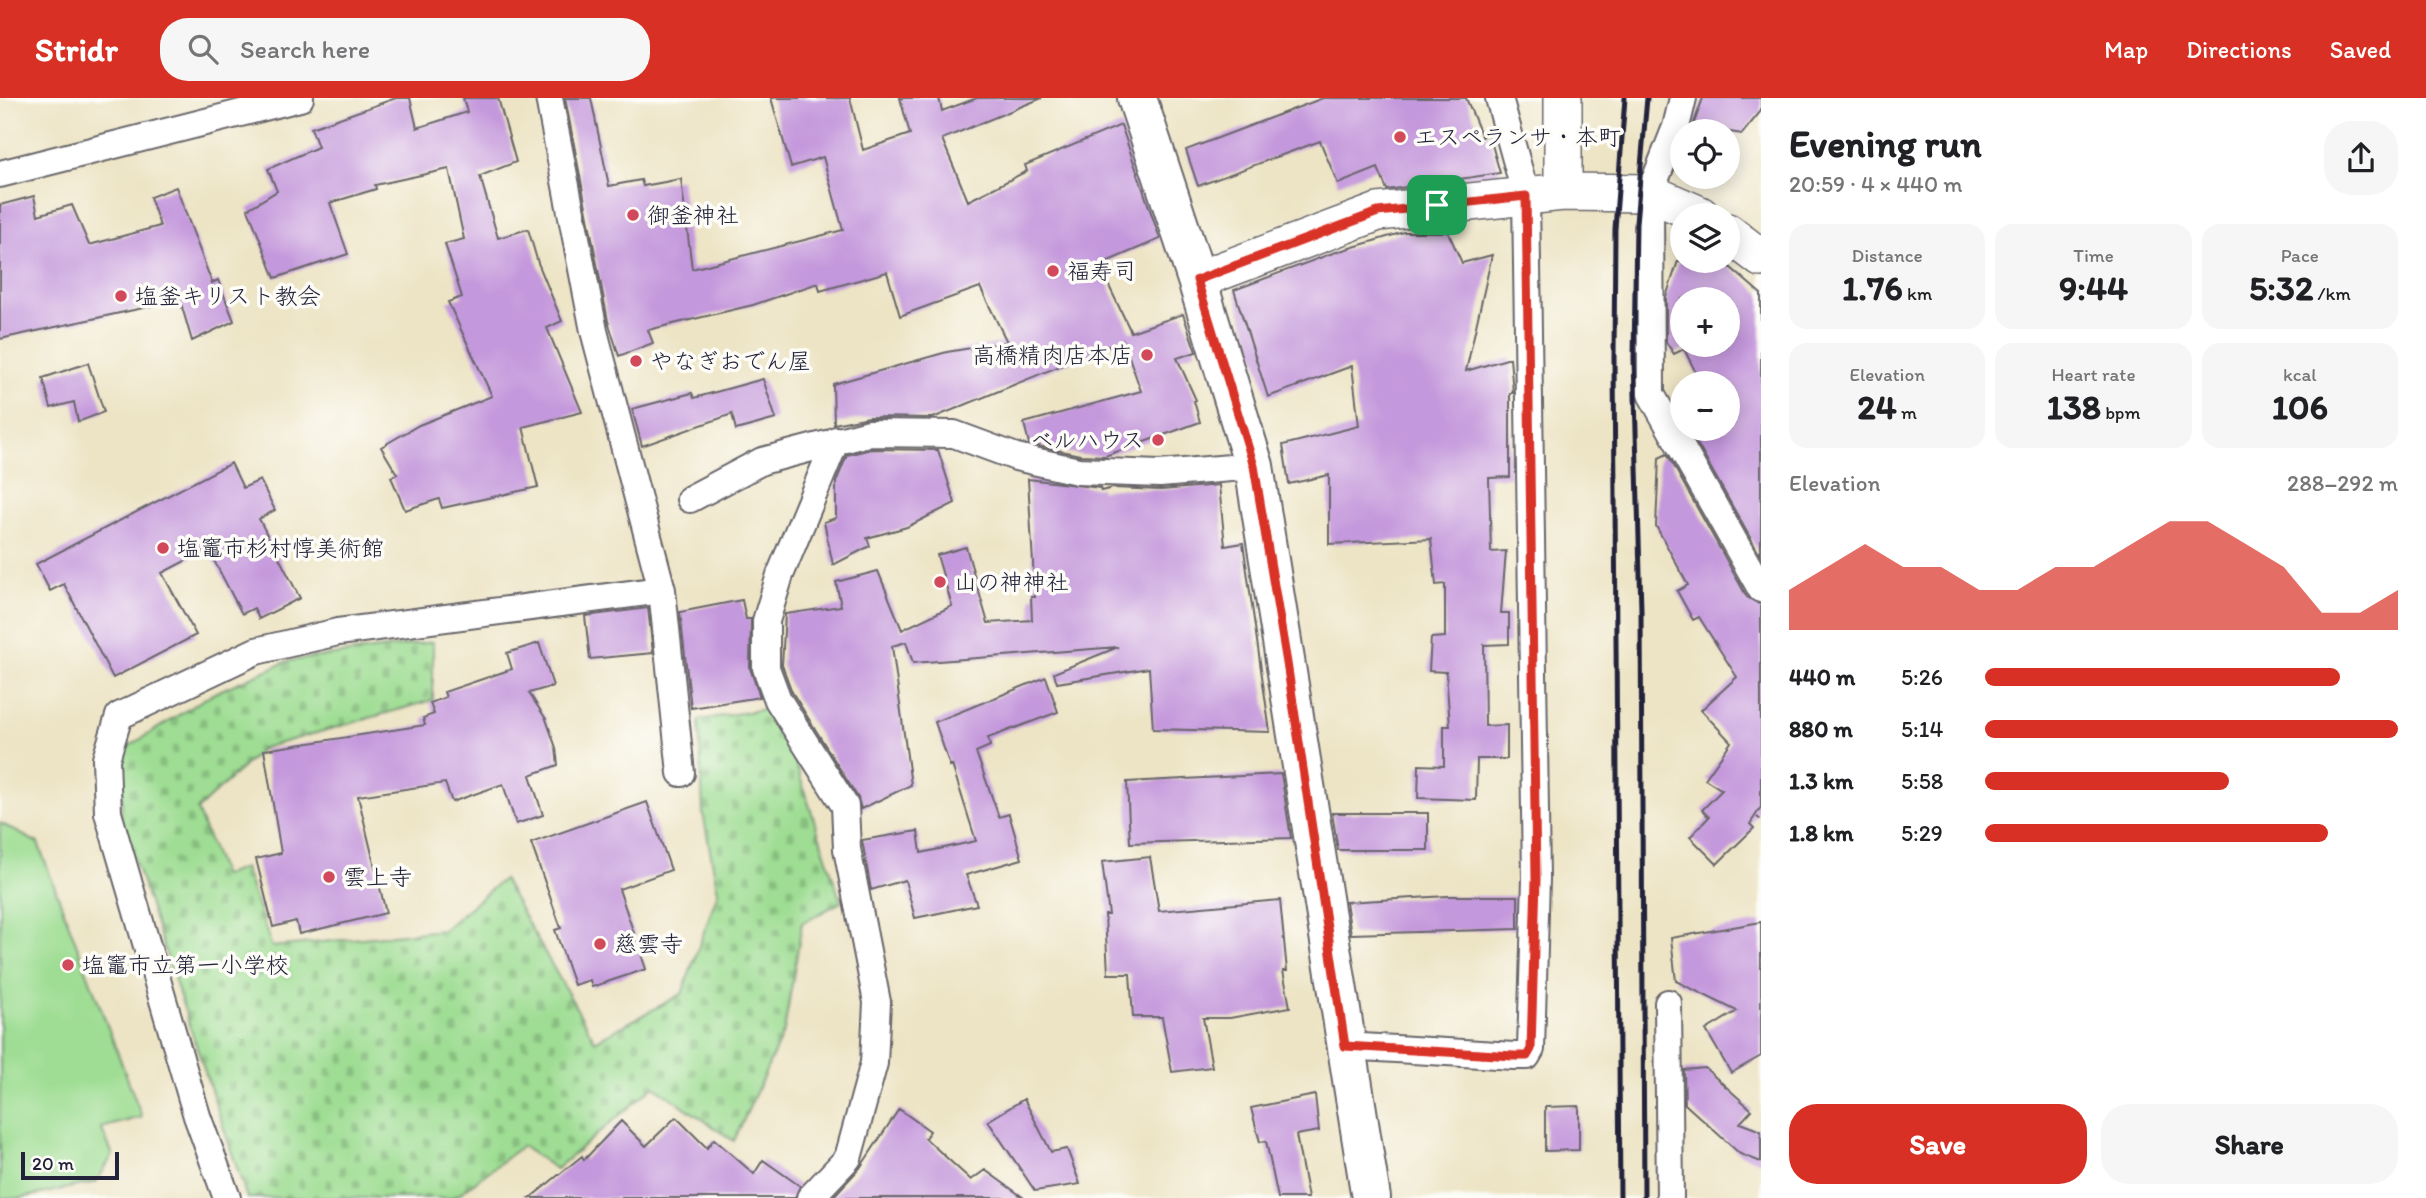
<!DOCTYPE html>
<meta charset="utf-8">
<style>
body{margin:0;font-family:Itim,"Klee One",sans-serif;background:#f6f6f6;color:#202124;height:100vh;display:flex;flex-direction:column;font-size:26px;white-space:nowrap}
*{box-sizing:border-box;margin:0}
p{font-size:23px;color:#757577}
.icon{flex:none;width:38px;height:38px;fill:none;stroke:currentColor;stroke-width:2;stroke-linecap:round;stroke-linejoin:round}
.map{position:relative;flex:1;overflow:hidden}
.drawer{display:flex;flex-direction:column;background:#fff;width:665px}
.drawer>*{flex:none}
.fabs{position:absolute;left:1670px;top:21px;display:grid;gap:14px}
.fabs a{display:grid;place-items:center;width:70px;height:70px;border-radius:50%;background:#fff;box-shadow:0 4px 18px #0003;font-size:35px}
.scale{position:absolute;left:21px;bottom:18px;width:98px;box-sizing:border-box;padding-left:7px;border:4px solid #22223b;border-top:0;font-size:19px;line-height:24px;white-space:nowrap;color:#22223b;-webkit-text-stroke:5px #fdfcf7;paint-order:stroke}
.pin{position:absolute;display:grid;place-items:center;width:60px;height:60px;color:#fff;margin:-30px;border-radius:14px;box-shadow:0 4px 10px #0006}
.round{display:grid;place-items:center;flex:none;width:74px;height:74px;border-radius:28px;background:#f6f6f6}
.overview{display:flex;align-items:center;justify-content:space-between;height:119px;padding:0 28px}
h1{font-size:38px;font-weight:700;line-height:52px}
.figures{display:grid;grid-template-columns:repeat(3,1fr);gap:10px;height:119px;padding:7px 28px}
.figures div{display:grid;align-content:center;border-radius:18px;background:#f6f6f6;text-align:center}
.figures b{font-size:35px;font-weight:700}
.figures small{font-size:19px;font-weight:400}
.figures p{font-size:19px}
.chart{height:196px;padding:14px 28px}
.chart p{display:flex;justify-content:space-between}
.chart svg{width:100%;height:126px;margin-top:7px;fill:#d93025;opacity:.7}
.button{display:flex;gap:14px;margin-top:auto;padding:14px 28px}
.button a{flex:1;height:80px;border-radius:28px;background:#d93025;color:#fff;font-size:28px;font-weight:700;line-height:80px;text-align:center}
.button a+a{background:#f6f6f6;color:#202124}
ul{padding:0 28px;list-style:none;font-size:23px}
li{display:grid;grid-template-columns:112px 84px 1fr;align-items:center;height:52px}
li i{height:18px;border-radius:9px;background:#d93025}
header{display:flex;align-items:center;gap:42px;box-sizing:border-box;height:98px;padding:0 35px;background:#d93025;color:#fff}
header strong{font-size:33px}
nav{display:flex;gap:38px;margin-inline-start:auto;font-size:24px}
.search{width:490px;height:63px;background:#f6f6f6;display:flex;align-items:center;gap:18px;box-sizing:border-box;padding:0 24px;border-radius:28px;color:#757577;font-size:26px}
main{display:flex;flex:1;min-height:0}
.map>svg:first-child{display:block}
</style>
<header>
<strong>Stridr</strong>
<div class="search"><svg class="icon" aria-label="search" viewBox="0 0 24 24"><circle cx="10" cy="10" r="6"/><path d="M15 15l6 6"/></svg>Search here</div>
<nav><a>Map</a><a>Directions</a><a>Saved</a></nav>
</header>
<main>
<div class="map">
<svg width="1761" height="1100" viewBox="0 0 1761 1100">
<defs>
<pattern id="cemetery-stones" width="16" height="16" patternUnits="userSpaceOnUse" patternTransform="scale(1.75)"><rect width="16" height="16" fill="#9edd93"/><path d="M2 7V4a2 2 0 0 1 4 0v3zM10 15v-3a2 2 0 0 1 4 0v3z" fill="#88bd80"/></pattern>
</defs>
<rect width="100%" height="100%" fill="#fdfcf7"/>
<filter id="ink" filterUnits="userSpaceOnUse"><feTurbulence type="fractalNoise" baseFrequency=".0143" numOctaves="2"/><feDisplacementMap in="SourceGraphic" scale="14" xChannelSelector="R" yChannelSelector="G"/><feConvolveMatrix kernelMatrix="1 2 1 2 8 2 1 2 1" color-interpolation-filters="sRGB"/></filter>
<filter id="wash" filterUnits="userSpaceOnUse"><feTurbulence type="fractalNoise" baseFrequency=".00686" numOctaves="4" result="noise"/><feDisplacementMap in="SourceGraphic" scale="28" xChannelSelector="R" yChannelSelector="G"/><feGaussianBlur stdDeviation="1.57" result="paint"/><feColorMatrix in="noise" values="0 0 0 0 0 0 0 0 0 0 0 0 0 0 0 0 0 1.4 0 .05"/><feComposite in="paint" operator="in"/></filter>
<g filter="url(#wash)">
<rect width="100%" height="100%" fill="#ede4c5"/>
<!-- cemetery -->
<path fill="url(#cemetery-stones)" stroke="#608067" stroke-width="2" d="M433 544V602L263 650 197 712 223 778 244 770 272 849 443 832 503 781 595 943 682 896 718 794 703 715 699 622 777 609 841 804 802 825 784 933 734 1043 654 988 556 1071 522 1048 454 1100H247L121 721 125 651 212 596 288 563Z"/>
<!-- pitch -->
<path fill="#9edd93" stroke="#608067" stroke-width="2" d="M0 725 38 745 142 1019 101 1030 113 1057 96 1084 21 1100H0Z"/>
<g id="blocks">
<!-- building -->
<path fill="#c498dc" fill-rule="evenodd" d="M396 0H410L417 30 467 14 463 0H498L516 64 480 78 498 140 528 131 538 165 562 223 547 230 582 314 523 329 538 389 442 410 439 401 405 412 391 379 397 376 381 349 419 327 492 298 448 204 462 199 445 146 464 141 449 71 375 87 376 91 330 105 348 156 275 180 248 111 277 93 268 71 318 49 311 30Z
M565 0H591L609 88 641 82 643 88 681 81 692 171 843 132 823 59 791 69 771 0H850L863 52 910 36 900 0H939L942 13 977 0H1042L942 41 968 103 1027 73 1025 67 1121 27 1160 141 1099 167 1131 234 1183 216 1196 254 1177 260 1196 302 1194 303 1200 324 1105 358 1080 357 1029 346 1024 325 1141 293 1123 242 933 320 869 319 834 326 833 286 947 254 1007 244 980 189 900 218 887 174 820 193 818 185 753 207 648 232 653 245 619 258 608 223Z
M1323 0H1466L1482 39 1489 36 1500 75 1387 92 1378 70 1338 86 1320 43 1198 88 1186 52Z
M1703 0H1761V13L1742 36 1693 28Z
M176 89 212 185 218 182 234 223 192 243 180 202 0 241V107L34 98 38 117 72 107 89 147 160 128 150 99Z
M1404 134H1448L1462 165 1492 157 1466 273 1510 260 1513 295H1510V379L1489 380 1491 454 1506 453 1501 515H1509V546L1484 547 1485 628 1507 627V661H1477L1476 702 1418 700 1419 667 1444 668V628H1450L1446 574 1429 573 1431 540 1445 539V486L1436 487 1431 441 1329 446V377L1289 386 1283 347 1359 328 1352 268 1268 299 1234 192 1333 155Z
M1678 163H1723L1761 196V459L1695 342 1692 331H1727V285H1701L1684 251 1674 256 1666 244V199ZM1682 201H1727V247H1682Z
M88 265 104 314 78 324 74 304 51 310 43 280Z
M763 281 776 321 736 332 732 316 642 348 632 311 692 295 694 300Z
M871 351 938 352 955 405 907 429 867 440 870 448 833 467 824 424 836 420V384L847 357Z
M1667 356 1747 499 1761 507V709L1750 726 1754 730 1717 766 1690 739 1709 719 1702 712 1722 692 1705 681 1731 644 1701 612 1737 579 1699 519 1693 522 1677 493 1688 487 1656 428 1659 360Z
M231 365 243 390 260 382 275 412 259 421 300 500 259 521 254 510 242 516 208 451 162 475 196 537 113 580 64 486 50 493 36 466Z
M1028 381 1100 390 1101 393 1113 390 1161 392 1219 387 1225 448 1243 445 1270 634 1153 631 1149 570 1057 585 1054 575 1118 549 913 565 906 544 892 548 911 687 861 711 858 700 792 594 782 567 785 516 841 508 836 484 878 473 902 532 952 508 937 457 966 449 988 525 1032 522 1031 499H1035Z
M742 502 746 521H751L750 570 760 599 691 610 680 514Z
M648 510 653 555 590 561 585 518Z
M539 545 553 588 529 595 546 621 556 650 558 667 530 677 543 717 516 726 503 686 452 704 445 685 358 698 386 815 299 836 296 823 273 829 256 761 281 755 264 652 425 627 423 620 434 616 430 605 446 599 444 594 512 571 507 555Z
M1046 579 1058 614 988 640 990 648 976 654 999 719 1009 716 1022 761 966 777 977 807 915 820 905 782 871 792 862 742 918 733 921 755 976 743 952 667 950 668 935 624Z
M1281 676 1291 740 1130 745 1127 684Z
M647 704 671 772 619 791 646 871 592 889 590 882 574 887 555 832 561 830 531 745Z
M1332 715H1428V752H1338Z
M1150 759 1159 813 1280 802 1287 873H1283L1290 909 1230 920H1203L1212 969 1172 974 1162 919H1133L1130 876H1108L1105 817H1109L1102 764Z
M1448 798H1518V831L1351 836 1346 804Z
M1761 824V958L1731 975 1706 932 1737 913 1676 883 1671 840Z
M1705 970 1752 1012 1740 1025 1761 1033V1064L1740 1056 1685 1006 1684 972Z
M1315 997 1319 1033 1296 1037 1308 1100H1278L1266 1043 1260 1044 1251 1010Z
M1024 1001 1051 1054 1067 1051 1080 1086 1035 1093 988 1023Z
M1579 1008V1052L1545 1053V1009Z
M899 1011 930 1033 925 1040 971 1082 985 1072 1024 1100H832L860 1070Z
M676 1019 707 1050 714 1041 754 1076 763 1062 800 1088 795 1100H530L582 1058 584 1062 621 1023 646 1048Z"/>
</g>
</g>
<g filter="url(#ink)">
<use href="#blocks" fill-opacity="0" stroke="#69666b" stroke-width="2"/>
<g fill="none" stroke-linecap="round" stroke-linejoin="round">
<defs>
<path id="street" d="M1683 0 1676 29 1650 95 1651 296 1761 491
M0 76 300 0
M690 401 762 363 869 335 954 336 1016 359 1078 373 1160 376 1254 368
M662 492 681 675
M1668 905 1670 1100
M1345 948 1514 958H1527L1531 951 1536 781 1526 98 1499 0
M227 1100 197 1018 108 715 106 661 119 618 256 553 338 534 662 492 594 233 549 0
M810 1100 848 1060 874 965 877 904 847 751 845 708 778 602 766 570V523L780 477 836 342"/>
<path id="secondary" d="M1563 94 1650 95 1700 117
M1727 134 1761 160
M1197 182 1378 114 1563 94V0"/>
<path id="primary" d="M1137 0 1197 182 1254 368 1371 1100"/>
</defs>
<!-- street casing -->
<use href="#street" stroke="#69666b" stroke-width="30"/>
<!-- secondary casing -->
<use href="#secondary" stroke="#69666b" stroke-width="40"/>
<!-- primary casing -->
<use href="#primary" stroke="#69666b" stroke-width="42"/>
<!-- path -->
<path stroke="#69666b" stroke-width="4.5" stroke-dasharray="2 5" stroke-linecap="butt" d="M1758 721 1761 717"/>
<!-- street -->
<use href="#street" stroke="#fff" stroke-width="26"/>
<!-- secondary -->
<use href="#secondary" stroke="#fff" stroke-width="37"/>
<!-- primary -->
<use href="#primary" stroke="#fff" stroke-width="38"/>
<!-- rail -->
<path stroke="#22223b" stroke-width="5" d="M1620 1100 1614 261 1615 131 1625 0
M1644 1100 1641 512 1634 262 1636 125 1647 0"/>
</g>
</g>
<g fill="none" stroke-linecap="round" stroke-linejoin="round" filter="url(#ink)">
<defs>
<path id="route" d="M1526 98 1536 781 1531 951 1527 958H1514L1345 948 1287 565 1254 368 1197 182 1378 114Z"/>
</defs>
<!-- route casing -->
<use href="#route" stroke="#fff" stroke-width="14"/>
<!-- route -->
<use href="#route" stroke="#d93025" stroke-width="9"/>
</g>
<!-- markers -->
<g fill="#d1495b" stroke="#fdfcf7" stroke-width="2.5">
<circle cx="1400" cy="39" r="7"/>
<circle cx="633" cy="117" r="7"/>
<circle cx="1053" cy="173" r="7"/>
<circle cx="121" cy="198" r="7"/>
<circle cx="1147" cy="257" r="7"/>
<circle cx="636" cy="263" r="7"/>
<circle cx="1158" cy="342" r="7"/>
<circle cx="163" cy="450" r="7"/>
<circle cx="940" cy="484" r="7"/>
<circle cx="329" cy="779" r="7"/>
<circle cx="600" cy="846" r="7"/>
<circle cx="68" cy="867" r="7"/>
</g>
<g text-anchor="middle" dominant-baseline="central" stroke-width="7" stroke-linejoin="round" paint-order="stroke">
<!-- poi labels -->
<g font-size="23" fill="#22223b" stroke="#fdfcf7" text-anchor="start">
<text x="1414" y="39">エスペランサ・本町</text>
<text x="647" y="117">御釜神社</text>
<text x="1067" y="173">福寿司</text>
<text x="135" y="198">塩釜キリスト教会</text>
<text x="1133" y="257" text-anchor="end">高橋精肉店本店</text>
<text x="650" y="263">やなぎおでん屋</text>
<text x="1144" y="342" text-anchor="end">ベルハウス</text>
<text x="177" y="450">塩竈市杉村惇美術館</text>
<text x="954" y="484">山の神神社</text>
<text x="343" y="779">雲上寺</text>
<text x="614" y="846">慈雲寺</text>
<text x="82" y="867">塩竈市立第一小学校</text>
</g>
</g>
</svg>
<div class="fabs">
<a><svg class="icon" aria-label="locate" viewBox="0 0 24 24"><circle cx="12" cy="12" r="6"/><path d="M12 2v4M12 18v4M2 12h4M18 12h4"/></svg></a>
<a><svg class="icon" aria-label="layers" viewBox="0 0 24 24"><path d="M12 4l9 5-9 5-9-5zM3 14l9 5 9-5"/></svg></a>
<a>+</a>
<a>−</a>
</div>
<div class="scale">20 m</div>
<div class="pin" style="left:1437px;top:107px;background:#1e9e55"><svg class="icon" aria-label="arrive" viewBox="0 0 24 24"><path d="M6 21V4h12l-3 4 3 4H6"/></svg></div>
</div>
<section class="drawer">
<div class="overview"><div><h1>Evening run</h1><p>20:59 · 4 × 440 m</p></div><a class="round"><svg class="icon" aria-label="share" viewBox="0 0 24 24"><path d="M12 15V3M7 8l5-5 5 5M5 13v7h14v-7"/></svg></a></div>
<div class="figures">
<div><p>Distance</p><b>1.76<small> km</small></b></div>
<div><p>Time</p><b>9:44</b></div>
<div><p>Pace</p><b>5:32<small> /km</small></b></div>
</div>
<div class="figures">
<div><p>Elevation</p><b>24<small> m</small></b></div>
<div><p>Heart rate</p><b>138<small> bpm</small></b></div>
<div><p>kcal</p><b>106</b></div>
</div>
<div class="chart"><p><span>Elevation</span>288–292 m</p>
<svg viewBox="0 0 160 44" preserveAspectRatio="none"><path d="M0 44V30L10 22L20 14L30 22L40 22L50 30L60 30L70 22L80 22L90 14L100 6L110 6L120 14L130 22L140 38L150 38L160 30V44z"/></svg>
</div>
<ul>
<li><b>440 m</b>5:26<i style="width:86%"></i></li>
<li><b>880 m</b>5:14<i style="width:100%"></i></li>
<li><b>1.3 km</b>5:58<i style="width:59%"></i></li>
<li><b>1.8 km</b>5:29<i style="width:83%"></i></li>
</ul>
<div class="button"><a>Save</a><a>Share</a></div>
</section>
</main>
